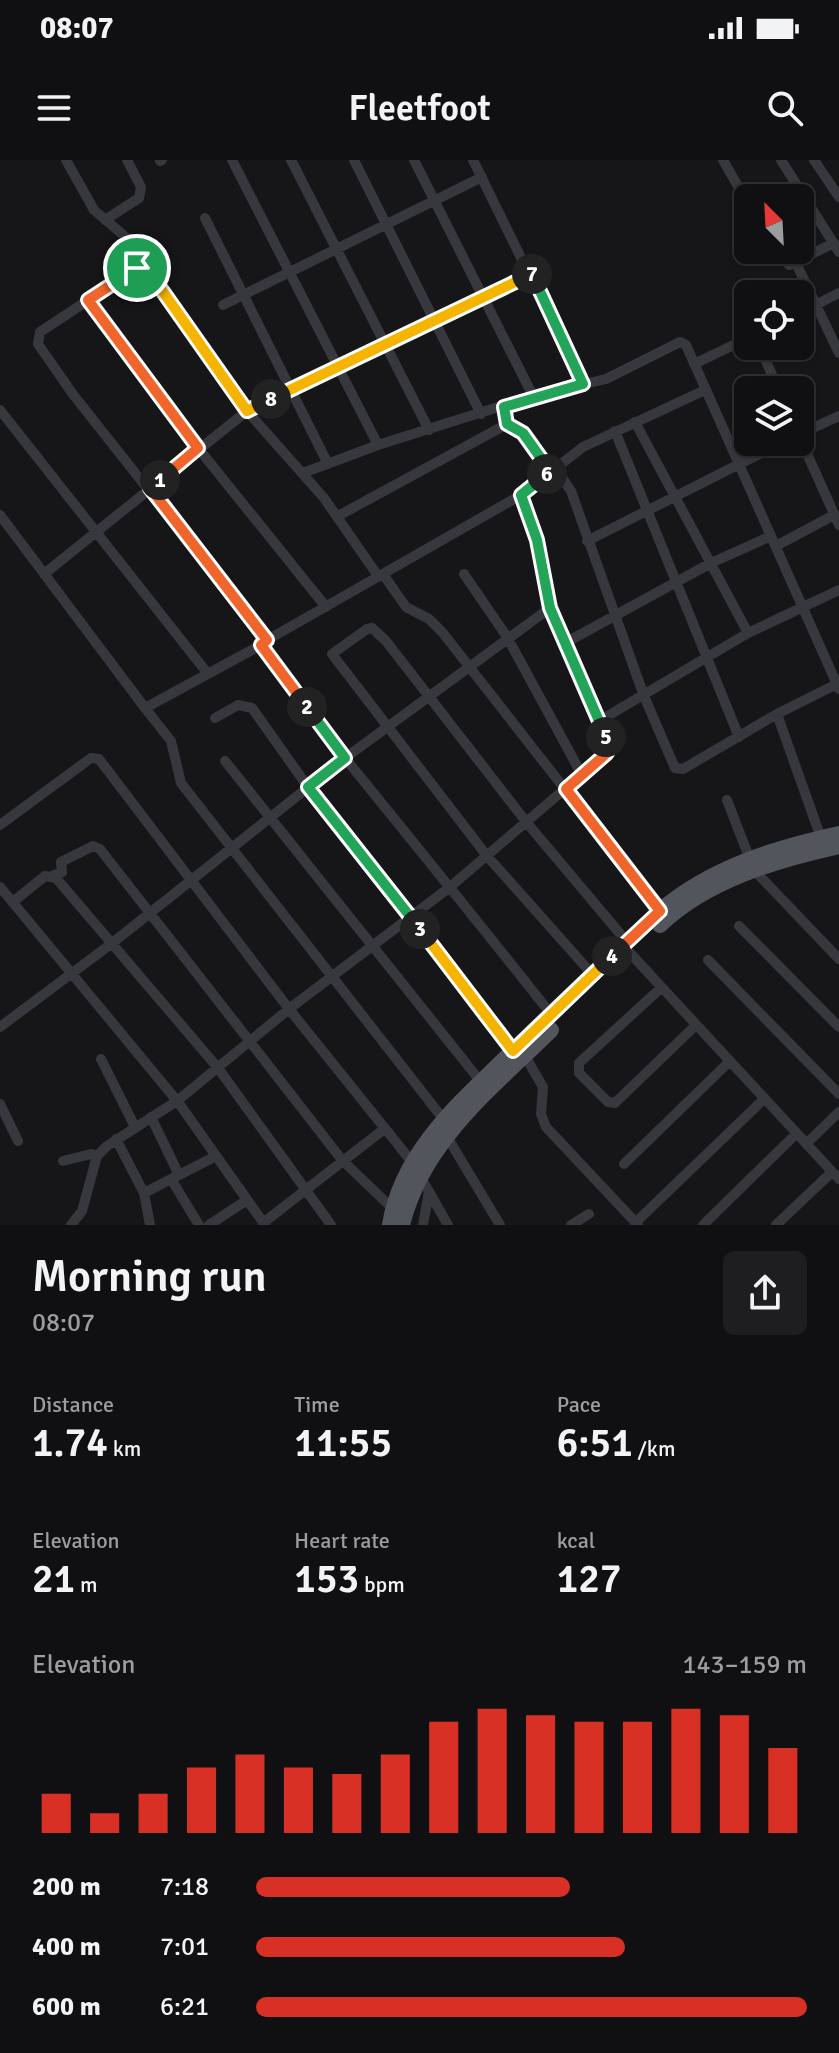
<!DOCTYPE html>
<meta charset="utf-8">
<style>
body{margin:0;font-family:Signika,sans-serif;background:#1e1e20;color:#f1f3f6;height:100vh;display:flex;flex-direction:column;font-size:30px;white-space:nowrap}
*{box-sizing:border-box;margin:0}
p{font-size:26px;color:#9c9d9f}
.icon{flex:none;width:44px;height:44px;fill:none;stroke:currentColor;stroke-width:2;stroke-linecap:round;stroke-linejoin:round}
.map{position:relative;height:1065px;overflow:hidden}
.side{display:flex;flex-direction:column;background:#101012;flex:1}
.side>*{flex:none}
.needle{width:52px;rotate:336deg}
.buttons{position:absolute;left:734px;top:24px;display:grid;gap:16px}
.buttons a{display:grid;place-items:center;width:80px;height:80px;border-radius:12px;background:#101012;box-shadow:0 2px 6px #0004,0 0 0 2px #303032;font-size:40px}
.pin{position:absolute;display:grid;place-items:center;width:68px;height:68px;color:#fff;margin:-34px;border:4px solid #fff;border-radius:50%;box-shadow:0 2px 8px #0007}
.km{position:absolute;width:40px;height:40px;margin:-20px;border-radius:50%;background:#222;color:#fff;font-size:22px;line-height:40px;text-align:center}
.round{display:grid;place-items:center;flex:none;width:84px;height:84px;border-radius:12px;background:#1e1e20}
.headline{display:flex;align-items:center;justify-content:space-between;height:136px;padding:0 32px}
h1{font-size:44px;font-weight:600;line-height:60px}
.metrics{display:grid;grid-template-columns:repeat(3,1fr);gap:12px;height:136px;padding:8px 32px}
.metrics div{display:grid;align-content:center}
.metrics b{font-size:40px;font-weight:600}
.metrics small{font-size:22px;font-weight:400}
.metrics p{font-size:22px}
.chart{height:224px;padding:16px 32px}
.chart p{display:flex;justify-content:space-between}
.chart svg{width:100%;height:144px;margin-top:8px;stroke:#d93025;stroke-width:6}
ul{padding:0 32px;list-style:none;font-size:26px}
li{display:grid;grid-template-columns:128px 96px 1fr;align-items:center;height:60px}
li i{height:20px;border-radius:10px;background:#d93025}
.status{display:flex;justify-content:space-between;align-items:center;height:56px;padding:0 40px;background:#101012;direction:ltr}
.status svg{height:22px;fill:currentColor}
header{display:flex;justify-content:space-between;align-items:center;height:104px;padding:0 32px;background:#101012;font-size:36px;font-weight:600}
.map>svg:first-child{display:block}
</style>
<div class="status"><b>08:07</b><svg viewBox="0 0 49 12"><path d="M0 12V9h3v3zM5 12V6h3v6zM10 12V3h3v9zM15 12V0h3v12zM26 1h20v11H26zM47 4h2v5h-2z"/></svg></div>
<header><svg class="icon" aria-label="menu" viewBox="0 0 24 24"><path d="M4 6h16M4 12h16M4 18h16"/></svg>Fleetfoot<svg class="icon" aria-label="search" viewBox="0 0 24 24"><circle cx="10" cy="10" r="6"/><path d="M15 15l6 6"/></svg></header>
<div class="map">
<svg width="839" height="1065" viewBox="0 0 839 1065">
<rect width="100%" height="100%" fill="#161618"/>
<g fill="none" stroke-linecap="round" stroke-linejoin="round">
<!-- minor -->
<path stroke="#37383d" stroke-width="10" d="M66 0 94 50 128 79 142 107
M232 0 378 285
M291 0 429 270
M354 0 481 254
M414 0 533 236
M473 0 583 224
M723 0 748 44
M781 0 839 92
M814 0 839 37
M160 1 162 0
M205 58 328 304
M105 60 139 38 141 27 127 0
M774 90 789 105 834 83
M796 103 839 193
M88 140 198 288 326 447
M223 145 482 17
M800 153 839 133
M759 186 779 230
M694 204 748 178
M0 250 208 514
M635 262 748 473
M615 271 739 577
M800 274 839 256
M800 278 839 365
M555 307 571 331 644 536 675 608 683 609 777 554 821 678
M303 313 378 285 533 236 606 219 680 182 686 185 839 529
M521 335 537 380 550 448
M0 355 145 548 261 485 345 598 111 784 0 867
M338 356 507 264 523 273 550 311
M587 381 783 282
M776 386 834 355
M44 414 247 251 345 206 531 112
M383 414 406 447 429 459 443 473 660 751
M464 414 507 477 582 615
M267 480 72 233 38 184 40 172 137 108 147 109 247 251 324 338 378 416
M262 483 521 335 583 287 705 230
M565 483 711 403 771 376
M145 548 171 581 181 623 444 960
M777 554 837 524
M215 558 238 545 252 548 308 627 513 891
M599 561 748 473 839 430
M225 601 481 922
M727 640 754 710 839 799
M0 665 91 598 99 599 289 849 412 1002 448 1065
M52 716 62 712 61 702 93 686 100 689 342 1000 392 1048
M0 727 178 942 265 1065
M14 741 45 716 56 718 218 908 331 1065
M739 766 839 867
M630 793 839 1019
M708 800 839 934
M592 814 487 696 332 494 367 469 372 468 386 481 527 663 627 782
M661 828 579 903V913L608 942 615 943 695 866
M525 896 543 927 541 954 546 967 638 1065
M101 899 135 967
M0 944 18 981
M151 957 179 1015
M446 975 500 1065
M116 979 144 1033 150 1065
M806 984 839 952
M63 1001 91 994 97 996
M624 1004 729 902
M171 1019 199 1065
M144 1033 216 996
M263 1063 383 970
M635 1063 764 939
M71 1065 82 1051 97 996 107 986 177 941 289 849 450 727 607 593 609 584 550 448 345 598C414 683 483 768 551 854
M209 1065 247 1040
M423 1065 429 1031
M571 1065 589 1054
M703 1065 796 974
M776 1065 832 1012"/>
<!-- primary -->
<path stroke="#53555c" stroke-width="16" d="M660 765C707 720 776 700 839 686
M390 1065C402 987 470 934 523 881 568 837 614 794 660 751 710 708 775 688 839 674
M402 1065C422 982 492 928 551 870"/>
</g>
<g fill="none" stroke-linecap="round" stroke-linejoin="round">
<defs>
<path id="split-1" d="M137 108 88 140 198 288 160 320"/>
<path id="split-2" d="M160 320 150 328 267 480 261 485 307 547"/>
<path id="split-3" d="M307 547 345 598 308 627 420 769"/>
<path id="split-4" d="M420 769 513 891 612 796"/>
<path id="split-5" d="M606 577 607 593 566 629 660 751 612 796"/>
<path id="split-6" d="M547 314 521 335 537 380 550 448 606 577"/>
<path id="split-7" d="M532 114 583 224 504 247 507 264 523 273 550 311 547 314"/>
<path id="split-8" d="M271 239 532 114"/>
<path id="split-9" d="M137 108 147 109 247 251 271 239"/>
</defs>
<!-- split-1 casing -->
<use href="#split-1" stroke="#fff" stroke-width="16"/>
<!-- split-2 casing -->
<use href="#split-2" stroke="#fff" stroke-width="16"/>
<!-- split-3 casing -->
<use href="#split-3" stroke="#fff" stroke-width="16"/>
<!-- split-4 casing -->
<use href="#split-4" stroke="#fff" stroke-width="16"/>
<!-- split-5 casing -->
<use href="#split-5" stroke="#fff" stroke-width="16"/>
<!-- split-6 casing -->
<use href="#split-6" stroke="#fff" stroke-width="16"/>
<!-- split-7 casing -->
<use href="#split-7" stroke="#fff" stroke-width="16"/>
<!-- split-8 casing -->
<use href="#split-8" stroke="#fff" stroke-width="16"/>
<!-- split-9 casing -->
<use href="#split-9" stroke="#fff" stroke-width="16"/>
<!-- split-1 -->
<use href="#split-1" stroke="#f0652b" stroke-width="10"/>
<!-- split-2 -->
<use href="#split-2" stroke="#f0652b" stroke-width="10"/>
<!-- split-3 -->
<use href="#split-3" stroke="#22a559" stroke-width="10"/>
<!-- split-4 -->
<use href="#split-4" stroke="#f5b400" stroke-width="10"/>
<!-- split-5 -->
<use href="#split-5" stroke="#f0652b" stroke-width="10"/>
<!-- split-6 -->
<use href="#split-6" stroke="#22a559" stroke-width="10"/>
<!-- split-7 -->
<use href="#split-7" stroke="#22a559" stroke-width="10"/>
<!-- split-8 -->
<use href="#split-8" stroke="#f5b400" stroke-width="10"/>
<!-- split-9 -->
<use href="#split-9" stroke="#f5b400" stroke-width="10"/>
</g>
</svg>
<div class="buttons">
<a><svg class="needle" viewBox="-14 -14 28 28"><path d="M0-13l5 13h-10z" fill="#e53935"/><path d="M0 13l5-13h-10z" fill="#9c9d9f"/></svg></a>
<a><svg class="icon" aria-label="locate" viewBox="0 0 24 24"><circle cx="12" cy="12" r="6"/><path d="M12 2v4M12 18v4M2 12h4M18 12h4"/></svg></a>
<a><svg class="icon" aria-label="layers" viewBox="0 0 24 24"><path d="M12 4l9 5-9 5-9-5zM3 14l9 5 9-5"/></svg></a>
</div>
<div class="pin" style="left:137px;top:108px;background:#1e9e55"><svg class="icon" aria-label="arrive" viewBox="0 0 24 24"><path d="M6 21V4h12l-3 4 3 4H6"/></svg></div>
<b class="km" style="left:160px;top:320px">1</b>
<b class="km" style="left:307px;top:547px">2</b>
<b class="km" style="left:420px;top:769px">3</b>
<b class="km" style="left:612px;top:796px">4</b>
<b class="km" style="left:606px;top:577px">5</b>
<b class="km" style="left:547px;top:314px">6</b>
<b class="km" style="left:532px;top:114px">7</b>
<b class="km" style="left:271px;top:239px">8</b>
</div>
<section class="side">
<div class="headline"><div><h1>Morning run</h1><p>08:07</p></div><a class="round"><svg class="icon" aria-label="share" viewBox="0 0 24 24"><path d="M12 15V3M7 8l5-5 5 5M5 13v7h14v-7"/></svg></a></div>
<div class="metrics">
<div><p>Distance</p><b>1.74<small> km</small></b></div>
<div><p>Time</p><b>11:55</b></div>
<div><p>Pace</p><b>6:51<small> /km</small></b></div>
</div>
<div class="metrics">
<div><p>Elevation</p><b>21<small> m</small></b></div>
<div><p>Heart rate</p><b>153<small> bpm</small></b></div>
<div><p>kcal</p><b>127</b></div>
</div>
<div class="chart"><p><span>Elevation</span>143–159 m</p>
<svg viewBox="0 0 160 44" preserveAspectRatio="none"><path d="M5 44V32M15 44V38M25 44V32M35 44V24M45 44V20M55 44V24M65 44V26M75 44V20M85 44V10M95 44V6M105 44V8M115 44V10M125 44V10M135 44V6M145 44V8M155 44V18"/></svg>
</div>
<ul>
<li><b>200 m</b>7:18<i style="width:57%"></i></li>
<li><b>400 m</b>7:01<i style="width:67%"></i></li>
<li><b>600 m</b>6:21<i style="width:100%"></i></li>
</ul>
</section>
